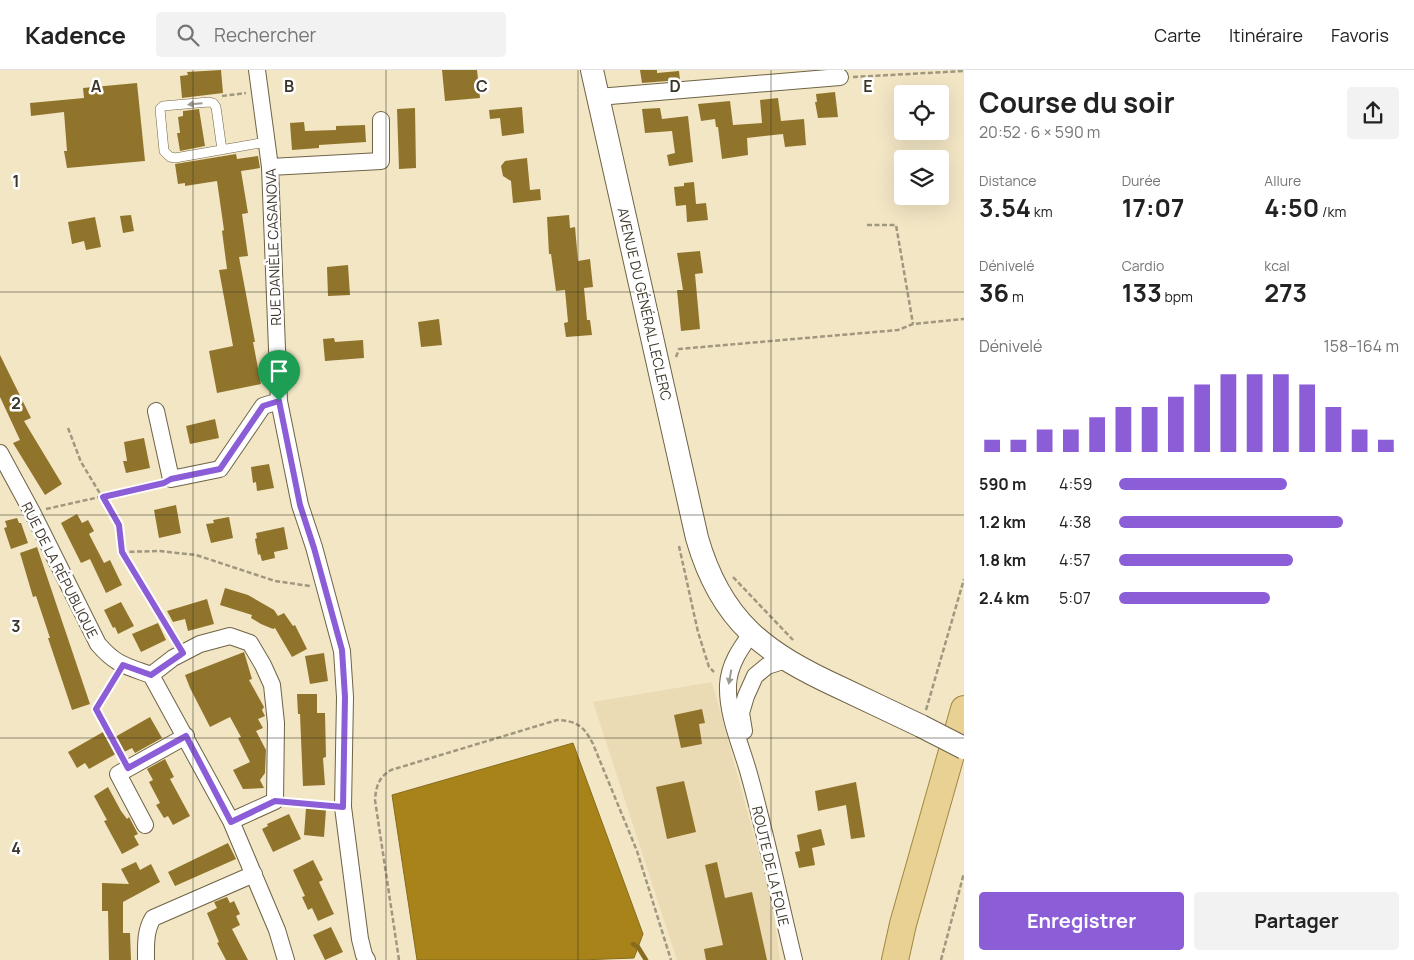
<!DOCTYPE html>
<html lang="fr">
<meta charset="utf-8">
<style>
body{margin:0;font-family:Manrope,sans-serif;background:#f2f2f2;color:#222;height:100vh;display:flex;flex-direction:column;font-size:19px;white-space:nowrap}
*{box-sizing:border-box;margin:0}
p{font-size:16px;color:#767676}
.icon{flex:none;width:28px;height:28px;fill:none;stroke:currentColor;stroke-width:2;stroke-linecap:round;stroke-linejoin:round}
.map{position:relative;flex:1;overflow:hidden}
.sheet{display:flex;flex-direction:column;background:#fff;width:450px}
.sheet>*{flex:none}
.controls{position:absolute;left:894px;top:15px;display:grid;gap:10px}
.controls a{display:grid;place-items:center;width:55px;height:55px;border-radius:5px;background:#fff;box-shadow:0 5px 20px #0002;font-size:25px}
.pin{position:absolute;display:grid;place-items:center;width:42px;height:42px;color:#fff;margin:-51px -21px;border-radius:50% 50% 50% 0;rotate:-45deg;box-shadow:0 0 5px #0007}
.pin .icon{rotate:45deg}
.round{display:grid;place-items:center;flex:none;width:52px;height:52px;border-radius:5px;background:#f2f2f2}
.overview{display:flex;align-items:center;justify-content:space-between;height:85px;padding:0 15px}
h1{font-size:28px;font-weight:700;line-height:38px}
.stats{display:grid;grid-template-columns:repeat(3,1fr);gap:8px;height:85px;padding:5px 15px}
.stats div{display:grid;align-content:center}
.stats b{font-size:25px;font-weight:700}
.stats small{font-size:14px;font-weight:400}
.stats p{font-size:14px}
.chart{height:140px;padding:10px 15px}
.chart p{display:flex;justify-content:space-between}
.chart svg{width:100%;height:90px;margin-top:5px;stroke:#8b5dd7;stroke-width:6}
.button{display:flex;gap:10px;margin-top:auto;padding:10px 15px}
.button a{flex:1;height:58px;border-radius:5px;background:#8b5dd7;color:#fff;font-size:20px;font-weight:700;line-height:58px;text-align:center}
.button a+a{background:#f2f2f2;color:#222}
ul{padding:0 15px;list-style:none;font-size:16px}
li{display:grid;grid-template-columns:80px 60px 1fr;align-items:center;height:38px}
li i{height:12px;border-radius:6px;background:#8b5dd7}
header{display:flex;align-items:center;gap:30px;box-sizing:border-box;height:70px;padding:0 25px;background:#fff;border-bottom:1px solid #e0e0e0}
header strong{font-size:24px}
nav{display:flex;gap:28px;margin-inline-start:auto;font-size:18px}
.search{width:350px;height:45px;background:#f2f2f2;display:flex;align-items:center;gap:12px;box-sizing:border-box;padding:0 18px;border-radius:5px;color:#767676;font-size:19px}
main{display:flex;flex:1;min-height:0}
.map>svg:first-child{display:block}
</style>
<header>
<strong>Kadence</strong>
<div class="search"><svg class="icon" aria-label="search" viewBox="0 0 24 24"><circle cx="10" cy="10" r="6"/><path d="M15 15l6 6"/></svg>Rechercher</div>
<nav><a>Carte</a><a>Itinéraire</a><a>Favoris</a></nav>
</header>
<main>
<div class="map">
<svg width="964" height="890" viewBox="0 0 964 890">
<rect width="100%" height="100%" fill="#f3e6c5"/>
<!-- built -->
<path fill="#ebdbb4" d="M712 612 772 832 780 890H677L593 632Z"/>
<!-- water -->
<path fill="#a7831a" stroke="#876c1e" d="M573 673 643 864 634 888 580 890H417L392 725Z"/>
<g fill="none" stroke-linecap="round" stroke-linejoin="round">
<!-- stream -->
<path stroke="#876c1e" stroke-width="4.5" d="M633 874 638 877 646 890"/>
</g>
<!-- building -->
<path fill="#90742b" d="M221 0 223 23 182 28 180 6 188 5 187 2Z
M442 0H477L480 28 445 31Z
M640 0H657V3L679 1 680 10 642 13Z
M137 13 145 91 67 98 64 81H67L64 42 31 46 30 33 84 28 83 18Z
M835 22 838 47 818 48 815 32H817L816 24Z
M778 28 781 51 804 49 806 75 785 77 783 64 747 68 748 85 722 89 718 57H716L715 49 701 51 698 34 730 31 733 55 762 53 760 30Z
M522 37 524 63 502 66 500 48 490 49 489 40Z
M415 38 416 98 399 99 397 39Z
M660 38 662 49 688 46 693 92 669 96 667 85 675 83 672 61 645 63 642 39Z
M199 39 205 76 180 81 177 63H180L178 47 183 46V41Z
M304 52 305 61 336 60V56L365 55 366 72 319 75V78L292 80 290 53Z
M236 84 237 89 258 86 260 98 241 101 248 143 242 144 248 186 239 187 255 272H253L261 314 217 323 209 281 233 276 219 200 227 199 222 161 224 160 217 111 185 116V113L178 114 175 94Z
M527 88 530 120 540 119 541 130 513 133 511 111 503 106 501 96 505 91Z
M694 112 696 134 706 133 708 150 687 152 686 135 676 136 674 117 684 116V113Z
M131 145 134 161 123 163 120 146Z
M569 145 570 158 575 157 578 191 590 189 593 217 584 218 587 250H590L592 265 566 267 564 253 568 252 565 220 556 221 551 184H549L547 147Z
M95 147 101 177 86 180 84 171 72 174 68 152Z
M700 181 703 203 695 204 700 259 681 261 677 220H683L677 183Z
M348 195 350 225 328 226 327 197Z
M439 249 442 275 421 277 418 252Z
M334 268 335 272 363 270 364 288 325 291 323 269Z
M0 285 31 348 24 351 62 414 45 425 13 373 20 370 0 327Z
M215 349 219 368 190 374 186 356Z
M144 368 150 398 126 403 123 391H127L124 372Z
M269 394 274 418 257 421 256 412 253 413 251 397Z
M176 435 181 463 159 468 154 440Z
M77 444 82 453 88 450 94 461 89 464 104 493 110 490 122 515 106 523 90 489 81 493 61 453Z
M229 447 233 468 211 473 206 454 214 453 213 450Z
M17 448 19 453H21L28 473 11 479 4 458 7 457 5 451Z
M284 457 288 479 274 482 275 488 262 491 260 484 258 485 255 469 257 468 256 463Z
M37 477 90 634 72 640 48 568H50L36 526 33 527 20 483Z
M225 518 248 525 274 540 278 546 284 543 293 556 295 555 307 579 292 587 275 558 273 559 261 554 251 548 252 545 220 535Z
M207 529 214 554 188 561 185 549 173 552 167 541Z
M121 532 134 556 118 564 115 557 113 558 104 540Z
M158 553 166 570 141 582 132 564Z
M244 582 252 609 249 610 264 637 262 640 265 646 258 649 263 658 256 661 266 680 265 703 260 710 264 718 243 719 233 700 250 692 238 668 241 667 230 647 210 657 190 618 185 605Z
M324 583 328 611 310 614 305 586Z
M297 624H317V643H325L326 687 323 688 325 715 303 716 300 644H298Z
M702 639 705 653 699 654 702 674 681 678 674 645Z
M150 647 162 668 135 683 132 678 122 683 121 681 89 699 85 693 77 698 68 682 103 662 108 671Z
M165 689 174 707 170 709 190 746 173 755 168 746 164 748 156 735 160 733 149 712 153 710 147 699Z
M684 711 696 762 667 769 656 717Z
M856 712 865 767 851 769 846 735 818 741 815 721Z
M108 717 121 741 127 749 129 747 138 764 134 766 139 775 122 784 104 751 107 750 94 726Z
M306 738 326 740 324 767 304 765Z
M289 744 301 769 273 782 262 759 268 756 267 754Z
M821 759 825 775 812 778 815 795 799 798 795 782 800 781 797 765Z
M228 773 236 789 175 816 168 802Z
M313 790 323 810 319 812 334 844 318 851 312 838 308 840 302 827 305 826 293 800Z
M136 792 140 800 151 794 160 812 123 832V863H130L131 890H109L108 841H102V813L129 814 121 799Z
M717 792 725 828 752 822 767 890H706L704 879 723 875 705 795Z
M227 827 230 833 234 831 240 844 236 846 240 855 232 859 248 890H226L217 873 219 872 207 843 217 838 214 832Z
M331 857 343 882 325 890 313 865Z"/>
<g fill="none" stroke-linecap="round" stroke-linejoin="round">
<defs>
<path id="service" d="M222 80 216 37 213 33 209 32 163 36 160 39 164 81 170 87 175 88 266 72"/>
<path id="minor" d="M257 0 270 97 279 331 300 435 314 477 342 581 345 627 343 737 360 869 364 885 367 890
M598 27 840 7
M270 97 381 91V50
M156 341 171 409 220 399 263 336 279 331
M0 383 32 442 98 574C116 595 126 596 151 605L231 751 277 860 286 890
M751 564C740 579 729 595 728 615 727 646 741 675 749 704 766 765 779 828 794 890
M151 605 173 588 200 574 230 566 250 573 263 595 272 615 276 653 275 731 231 751
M744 661 741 643 746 626 755 606 767 596 786 590
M145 755 118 704 186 666
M146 890C146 875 145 861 153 848L254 804"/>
<path id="secondary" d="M592 0 697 468C721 552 765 583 841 618 868 631 894 643 921 656"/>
<path id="primary" d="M895 890 903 854 964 639"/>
</defs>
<!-- service casing -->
<use href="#service" stroke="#6f6346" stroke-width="10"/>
<!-- minor casing -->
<use href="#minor" stroke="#6f6346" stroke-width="18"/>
<!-- secondary casing -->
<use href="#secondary" stroke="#6f6346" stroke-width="24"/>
<!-- primary casing -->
<use href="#primary" stroke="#a28740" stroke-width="28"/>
<!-- path -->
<path stroke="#a0977f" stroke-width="2.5" stroke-dasharray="5 2.5" stroke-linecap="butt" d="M853 7 964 1
M222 26 246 23
M867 155H896L913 254
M676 287 679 279 898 260 913 254 964 249
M68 358 81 392 119 455 122 482 176 571
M46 439 158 414
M679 476 698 562 709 597 714 602
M122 482 159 481 196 485 275 511 310 516
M733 507 793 570
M115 608 96 639 121 686
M926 640 964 509
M289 732 329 736
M399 890 375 730C376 716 379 707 391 700L557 650C577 651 584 656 593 674L637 781 671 890
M941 890 964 803"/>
<!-- service -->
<use href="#service" stroke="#fff" stroke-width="9"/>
<!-- minor -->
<use href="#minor" stroke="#fff" stroke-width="16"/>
<!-- secondary -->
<use href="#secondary" stroke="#fff" stroke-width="22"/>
<!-- primary -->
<use href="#primary" stroke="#e9d194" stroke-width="26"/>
<defs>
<path id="secondary-bridge" d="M921 656 964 678"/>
</defs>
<!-- secondary-bridge casing -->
<use href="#secondary-bridge" stroke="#6f6346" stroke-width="24" stroke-linecap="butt"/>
<!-- secondary-bridge -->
<use href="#secondary-bridge" stroke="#fff" stroke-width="22"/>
</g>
<!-- one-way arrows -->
<defs><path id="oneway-solid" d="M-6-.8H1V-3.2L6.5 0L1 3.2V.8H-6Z" transform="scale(1.25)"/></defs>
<g fill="#9d9a94">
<use href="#oneway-solid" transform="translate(195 34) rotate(175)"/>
<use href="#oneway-solid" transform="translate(730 607) rotate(100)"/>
</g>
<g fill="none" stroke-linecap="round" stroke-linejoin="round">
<defs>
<path id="route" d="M279 331 300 435 314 478 342 580 345 627 343 737 275 731 231 752 186 666 128 698 96 639 123 595 151 605 183 583 122 482 119 455 103 427 164 413 171 409 220 399 263 336Z"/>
</defs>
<!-- route casing -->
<use href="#route" stroke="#fff" stroke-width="10"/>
<!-- route -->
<use href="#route" stroke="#8b5dd7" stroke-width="6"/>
</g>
<!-- grid -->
<path fill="none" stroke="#3b3629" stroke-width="1" stroke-opacity="0.55" d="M193 0V890M386 0V890M578 0V890M771 0V890M0 222H964M0 445H964M0 668H964"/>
<g text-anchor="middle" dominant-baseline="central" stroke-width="5" stroke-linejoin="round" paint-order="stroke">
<!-- street labels -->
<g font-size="14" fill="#3b3629" stroke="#fff">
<text transform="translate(273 177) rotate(-92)">RUE DANIÈLE CASANOVA</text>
<text transform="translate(645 234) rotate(77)">AVENUE DU GÉNÉRAL LECLERC</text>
<text transform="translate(60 500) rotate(63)">RUE DE LA RÉPUBLIQUE</text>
<text transform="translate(771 796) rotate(77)">ROUTE DE LA FOLIE</text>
</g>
</g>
<g font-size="16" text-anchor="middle" font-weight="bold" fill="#3b3629" stroke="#fff" stroke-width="5" stroke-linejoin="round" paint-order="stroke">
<text x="96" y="22">A</text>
<text x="289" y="22">B</text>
<text x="482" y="22">C</text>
<text x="675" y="22">D</text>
<text x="868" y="22">E</text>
<text x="16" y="117">1</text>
<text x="16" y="339">2</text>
<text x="16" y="562">3</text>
<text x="16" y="784">4</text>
</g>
</svg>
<div class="controls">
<a><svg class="icon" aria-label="locate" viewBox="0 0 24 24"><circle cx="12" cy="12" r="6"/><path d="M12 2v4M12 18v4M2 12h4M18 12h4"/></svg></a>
<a><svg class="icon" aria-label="layers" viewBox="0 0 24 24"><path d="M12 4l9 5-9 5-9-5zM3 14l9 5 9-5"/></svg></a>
</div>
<div class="pin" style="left:279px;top:331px;background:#1e9e55"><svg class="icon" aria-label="arrive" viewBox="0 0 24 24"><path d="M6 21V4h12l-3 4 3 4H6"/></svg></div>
</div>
<section class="sheet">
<div class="overview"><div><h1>Course du soir</h1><p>20:52 · 6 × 590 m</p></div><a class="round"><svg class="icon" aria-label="share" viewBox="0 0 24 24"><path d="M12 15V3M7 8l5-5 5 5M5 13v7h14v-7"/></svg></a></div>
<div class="stats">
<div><p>Distance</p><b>3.54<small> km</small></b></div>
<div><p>Durée</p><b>17:07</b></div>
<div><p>Allure</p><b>4:50<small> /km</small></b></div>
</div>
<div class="stats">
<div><p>Dénivelé</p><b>36<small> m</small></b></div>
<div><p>Cardio</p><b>133<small> bpm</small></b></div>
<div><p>kcal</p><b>273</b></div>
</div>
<div class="chart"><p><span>Dénivelé</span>158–164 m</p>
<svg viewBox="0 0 160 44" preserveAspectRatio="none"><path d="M5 44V38M15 44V38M25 44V33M35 44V33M45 44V27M55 44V22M65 44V22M75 44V17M85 44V11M95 44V6M105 44V6M115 44V6M125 44V11M135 44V22M145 44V33M155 44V38"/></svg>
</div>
<ul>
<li><b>590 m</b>4:59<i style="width:60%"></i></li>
<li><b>1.2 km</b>4:38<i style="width:80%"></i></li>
<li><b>1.8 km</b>4:57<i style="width:62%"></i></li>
<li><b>2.4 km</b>5:07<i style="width:54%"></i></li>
</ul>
<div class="button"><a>Enregistrer</a><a>Partager</a></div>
</section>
</main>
